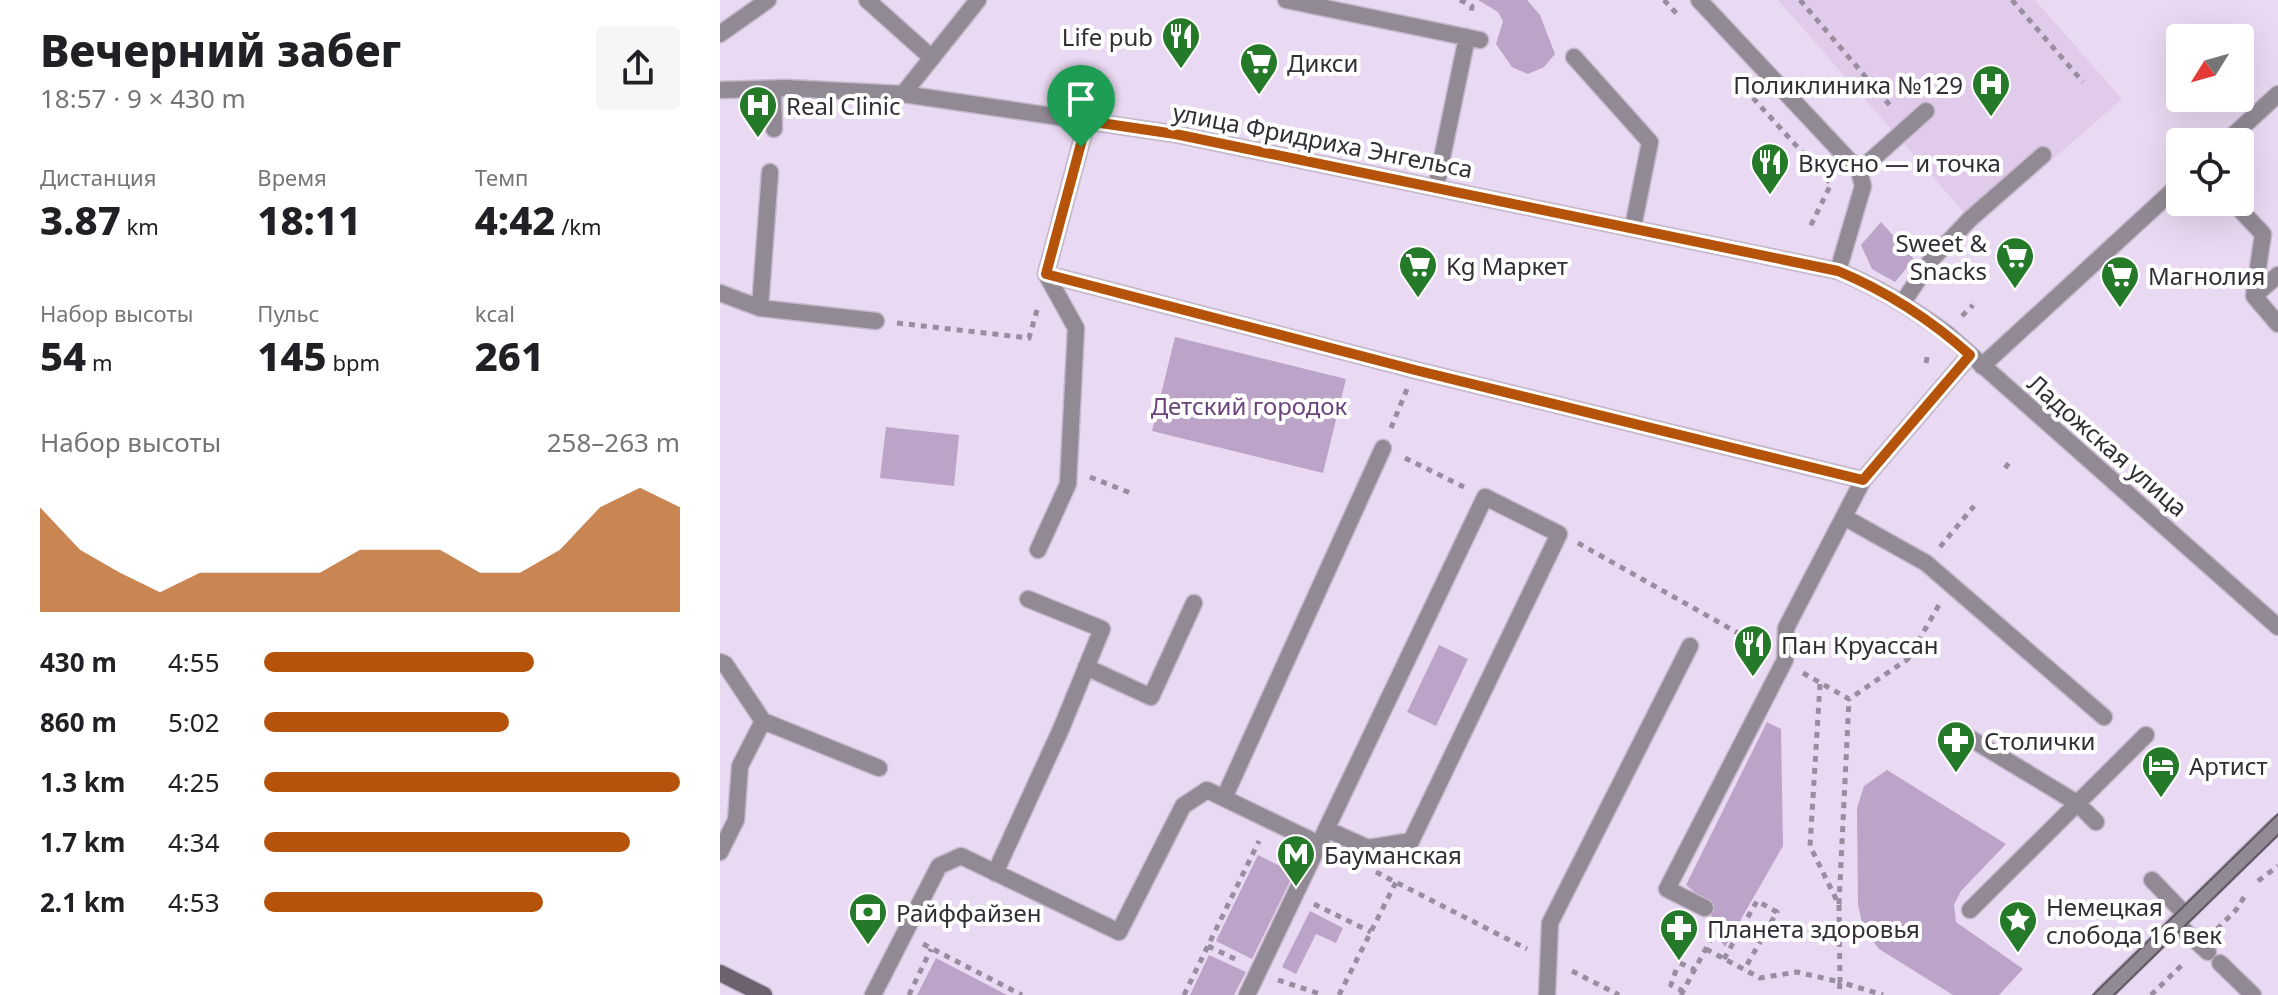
<!DOCTYPE html>
<html lang="ru">
<meta charset="utf-8">
<style>
body{margin:0;font-family:"Noto Sans",sans-serif;background:#f6f6f6;color:#202124;height:100vh;display:flex;flex-direction:column;font-size:30px;white-space:nowrap}
*{box-sizing:border-box;margin:0}
p{font-size:26px;color:#757577}
.icon{flex:none;width:44px;height:44px;fill:none;stroke:currentColor;stroke-width:2;stroke-linecap:round;stroke-linejoin:round}
.map{position:relative;flex:1;overflow:hidden}
.sheet{display:flex;flex-direction:column;background:#fff;width:720px}
.sheet>*{flex:none}
.needle{width:52px;rotate:233deg}
.fabs{position:absolute;left:1446px;top:24px;display:grid;gap:16px}
.fabs a{display:grid;place-items:center;width:88px;height:88px;border-radius:8px;background:#fff;box-shadow:0 8px 32px #0002;font-size:40px}
.pin{position:absolute;display:grid;place-items:center;width:68px;height:68px;color:#fff;margin:-82px -34px;border-radius:50% 50% 50% 0;rotate:-45deg;box-shadow:0 0 8px #0007}
.pin .icon{rotate:45deg}
.round{display:grid;place-items:center;flex:none;width:84px;height:84px;border-radius:8px;background:#f6f6f6}
.summary{display:flex;align-items:center;justify-content:space-between;height:136px;padding:0 40px}
h1{font-size:44px;font-weight:800;line-height:60px}
.metrics{display:grid;grid-template-columns:repeat(3,1fr);gap:12px;height:136px;padding:8px 40px}
.metrics div{display:grid;align-content:center}
.metrics b{font-size:40px;font-weight:800}
.metrics small{font-size:22px;font-weight:400}
.metrics p{font-size:22px}
.chart{height:224px;padding:16px 40px}
.chart p{display:flex;justify-content:space-between}
.chart svg{width:100%;height:144px;margin-top:8px;fill:#b45309;opacity:.7}
ul{padding:0 40px;list-style:none;font-size:26px}
li{display:grid;grid-template-columns:128px 96px 1fr;align-items:center;height:60px}
li i{height:20px;border-radius:10px;background:#b45309}
main{display:flex;flex:1;min-height:0}
.map>svg:first-child{display:block}
</style>
<main>
<section class="sheet">
<div class="summary"><div><h1>Вечерний забег</h1><p>18:57 · 9 × 430 m</p></div><a class="round"><svg class="icon" aria-label="share" viewBox="0 0 24 24"><path d="M12 15V3M7 8l5-5 5 5M5 13v7h14v-7"/></svg></a></div>
<div class="metrics">
<div><p>Дистанция</p><b>3.87<small> km</small></b></div>
<div><p>Время</p><b>18:11</b></div>
<div><p>Темп</p><b>4:42<small> /km</small></b></div>
</div>
<div class="metrics">
<div><p>Набор высоты</p><b>54<small> m</small></b></div>
<div><p>Пульс</p><b>145<small> bpm</small></b></div>
<div><p>kcal</p><b>261</b></div>
</div>
<div class="chart"><p><span>Набор высоты</span>258–263 m</p>
<svg viewBox="0 0 160 44" preserveAspectRatio="none"><path d="M0 44V12L10 25L20 32L30 38L40 32L50 32L60 32L70 32L80 25L90 25L100 25L110 32L120 32L130 25L140 12L150 6L160 12V44z"/></svg>
</div>
<ul>
<li><b>430 m</b>4:55<i style="width:65%"></i></li>
<li><b>860 m</b>5:02<i style="width:59%"></i></li>
<li><b>1.3 km</b>4:25<i style="width:100%"></i></li>
<li><b>1.7 km</b>4:34<i style="width:88%"></i></li>
<li><b>2.1 km</b>4:53<i style="width:67%"></i></li>
</ul>
</section>
<div class="map">
<svg width="1558" height="995" viewBox="0 0 1558 995">
<rect width="100%" height="100%" fill="#ead9f2"/>
<!-- built -->
<path fill="#e0cbeb" d="M1058 0H1315L1402 99 1256 226Z"/>
<!-- green -->
<path fill="#bca4c8" d="M758 0H807L820 15 835 54 824 67 808 74 792 67 776 44 783 21 778 12Z
M1161 222 1194 259 1175 282 1152 269 1141 245Z
M455 337 626 379 603 473 432 431Z
M166 427 239 435 234 486 160 478Z
M719 645 748 659 716 726 687 712Z
M1047 722 1061 729 1063 846 1005 947 996 935 988 903 966 885Z
M1167 770 1286 844 1241 891 1234 905 1236 922 1303 969 1279 995H1233L1159 949 1143 928 1138 904 1137 808 1144 786Z
M538 855 574 873 532 959 496 941Z
M590 911 623 928 616 943 596 934 576 974 562 967Z
M489 955 526 972 514 995H470Z
M216 958 287 995H197Z"/>
<g fill="none" stroke-linecap="round" stroke-linejoin="round">
<defs>
<path id="service" d="M147 0 212 58
M566 0 760 40
M0 34 48 0
M854 57 930 142 913 227
M53 89 54 129
M1506 142 1558 94
M1139 171 1206 111
M716 187 747 37
M1513 202 1543 234 1534 296 1558 324
M326 274 695 370 1143 480
M0 293 40 308 156 321
M1534 296 1558 275
M1183 302 1212 259 1250 219 1323 155
M40 308 50 172
M1262 366 1460 184
M1124 517 1206 563 1384 717
M318 550 348 484 356 328 326 274 367 121
M0 662 5 664 43 721 20 766 16 820 0 852
M366 667 431 697 474 603
M43 721 159 768
M1248 737 1357 803 1376 822
M504 798 663 448
M275 873 341 729 382 629 308 599
M1432 880 1465 914
M985 908 947 889 1065 660 1066 628 1143 480 1250 355
M1250 910 1426 735
M1456 923 1488 952
M1500 963 1533 995
M153 995 219 866 241 856 399 932 463 806 487 790 601 845
M527 995 765 497 839 534 691 841 648 848 608 830
M827 995 830 923 970 646"/>
<path id="pedestrian" d="M979 0 1139 171"/>
<path id="minor" d="M1118 271 1143 186 1139 171
M1383 995 1558 824"/>
<path id="tertiary" d="M0 90 65 88 183 94 455 134 1118 271C1158 287 1191 308 1226 333L1558 627
M183 94 258 0"/>
<path id="secondary" d="M0 973 44 995"/>
</defs>
<!-- service casing -->
<use href="#service" stroke="#c5b7cc" stroke-width="19"/>
<!-- pedestrian casing -->
<use href="#pedestrian" stroke="#c5b7cc" stroke-width="19"/>
<!-- minor casing -->
<use href="#minor" stroke="#c5b7cc" stroke-width="19"/>
<!-- tertiary casing -->
<use href="#tertiary" stroke="#c5b7cc" stroke-width="19"/>
<!-- secondary casing -->
<use href="#secondary" stroke="#c5b7cc" stroke-width="19"/>
<!-- path -->
<path stroke="#9a8d9f" stroke-width="5" stroke-dasharray="6 6" stroke-linecap="butt" d="M740 0 752 6 751 15
M944 0 957 14
M1080 0 1173 109
M1292 0 1363 82
M1033 98 1111 184 1090 227
M1242 316 1253 305
M177 323 309 338 317 310
M1206 363 1208 353
M671 428 687 389
M685 458 744 487
M1285 468 1289 463
M370 477 413 494
M858 543 1041 646
M1220 547 1254 506
M1083 673 1129 699 1188 659 1219 605
M1100 684 1090 846 1119 905 1120 982 1163 995
M656 872 807 949
M1538 881 1558 866
M594 904 651 932
M1119 904 1129 699
M1497 929 1516 910 1526 894
M203 944 302 995
M488 946 517 960
M986 949 1040 978 1077 972 1120 982 1119 995
M1004 959 1037 901 1057 912 1024 970
M960 963 975 970
M956 970 951 985 963 991
M852 971 899 995
M558 980 603 995
M189 995 211 949
M464 995 539 841
M619 995 676 882
M961 995 991 939 989 931
M1431 995 1465 962"/>
<!-- service -->
<use href="#service" stroke="#918a94" stroke-width="16"/>
<!-- pedestrian -->
<use href="#pedestrian" stroke="#918a94" stroke-width="16"/>
<!-- minor -->
<use href="#minor" stroke="#918a94" stroke-width="16"/>
<!-- tertiary -->
<use href="#tertiary" stroke="#918a94" stroke-width="16"/>
<!-- secondary -->
<use href="#secondary" stroke="#6b616f" stroke-width="16"/>
<!-- tram -->
<path stroke="#5f5763" stroke-width="2" d="M1373 995 1558 814
M1394 995 1558 835"/>
</g>
<g fill="none" stroke-linecap="round" stroke-linejoin="round">
<defs>
<path id="route" d="M367 121 455 134 1118 271C1168 292 1210 319 1250 355L1143 480 695 370 326 274Z"/>
</defs>
<!-- route casing -->
<use href="#route" stroke="#fff" stroke-width="16"/>
<!-- route -->
<use href="#route" stroke="#b45309" stroke-width="10"/>
</g>
<!-- icons -->
<defs>
<symbol id="restaurant-pin" viewBox="-11 -11 22 30"><path d="M0 17L-7.5 6A9.5 9.5 0 1 1 7.5 6Z" fill="#247a28" stroke="#fff"/><path d="M-5-6h1v4h1v-4h1v4h1v-4h1v5L-1.5 .5V6h-2V.5L-5-1ZM5-6V6H3V1.5H1.5Q1.5-4 5-6Z" fill="#fff"/></symbol>
<symbol id="supermarket-pin" viewBox="-11 -11 22 30"><path d="M0 17L-7.5 6A9.5 9.5 0 1 1 7.5 6Z" fill="#247a28" stroke="#fff"/><path d="M-6-5.5h2.5l.6 2H6L4.5 2H-2.5L-4.4-4H-6ZM-1.5 3.2a1.3 1.3 0 1 0 .1 0ZM3 3.2a1.3 1.3 0 1 0 .1 0Z" fill="#fff"/></symbol>
<symbol id="hospital-pin" viewBox="-11 -11 22 30"><path d="M0 17L-7.5 6A9.5 9.5 0 1 1 7.5 6Z" fill="#247a28" stroke="#fff"/><path d="M-5-5h3v3.5h4V-5h3V5h-3V1.5h-4V5h-3Z" fill="#fff"/></symbol>
<symbol id="pharmacy-pin" viewBox="-11 -11 22 30"><path d="M0 17L-7.5 6A9.5 9.5 0 1 1 7.5 6Z" fill="#247a28" stroke="#fff"/><path d="M-2-6h4v4h4v4h-4v4h-4v-4h-4v-4h4Z" fill="#fff"/></symbol>
<symbol id="hotel-pin" viewBox="-11 -11 22 30"><path d="M0 17L-7.5 6A9.5 9.5 0 1 1 7.5 6Z" fill="#247a28" stroke="#fff"/><path d="M-6-4.5h1.5V1H6V5H4.5V3h-9V5H-6ZM-4 0a1.8 1.8 0 1 1 3.6 0ZM.5 0V-2.5h3Q6-2.5 6 0Z" fill="#fff"/></symbol>
<symbol id="metro-pin" viewBox="-11 -11 22 30"><path d="M0 17L-7.5 6A9.5 9.5 0 1 1 7.5 6Z" fill="#247a28" stroke="#fff"/><path d="M-5.5 5V-5H-3L0 0L3-5H5.5V5H3V-.5L0 4L-3-.5V5Z" fill="#fff"/></symbol>
<symbol id="bank-pin" viewBox="-11 -11 22 30"><path d="M0 17L-7.5 6A9.5 9.5 0 1 1 7.5 6Z" fill="#247a28" stroke="#fff"/><path d="M-6-4H6V4H-6ZM0-2.3a2.3 2.3 0 1 0 0 4.6a2.3 2.3 0 1 0 0-4.6Z" fill="#fff"/></symbol>
<symbol id="sight-pin" viewBox="-11 -11 22 30"><path d="M0 17L-7.5 6A9.5 9.5 0 1 1 7.5 6Z" fill="#247a28" stroke="#fff"/><path d="M0-6L1.8-2.2L6-1.7L2.9 1.2L3.7 5.4L0 3.3L-3.7 5.4L-2.9 1.2L-6-1.7L-1.8-2.2Z" fill="#fff"/></symbol>
</defs>
<g fill-rule="evenodd">
<use href="#restaurant-pin" x="439" y="14" width="44" height="60"/>
<use href="#supermarket-pin" x="517" y="40" width="44" height="60"/>
<use href="#hospital-pin" x="1249" y="62" width="44" height="60"/>
<use href="#hospital-pin" x="16" y="83" width="44" height="60"/>
<use href="#restaurant-pin" x="1028" y="140" width="44" height="60"/>
<use href="#supermarket-pin" x="1273" y="234" width="44" height="60"/>
<use href="#supermarket-pin" x="676" y="243" width="44" height="60"/>
<use href="#supermarket-pin" x="1378" y="253" width="44" height="60"/>
<use href="#restaurant-pin" x="1011" y="622" width="44" height="60"/>
<use href="#pharmacy-pin" x="1214" y="718" width="44" height="60"/>
<use href="#hotel-pin" x="1419" y="743" width="44" height="60"/>
<use href="#metro-pin" x="554" y="832" width="44" height="60"/>
<use href="#bank-pin" x="126" y="890" width="44" height="60"/>
<use href="#sight-pin" x="1276" y="898" width="44" height="60"/>
<use href="#pharmacy-pin" x="937" y="906" width="44" height="60"/>
</g>
<g text-anchor="middle" dominant-baseline="central" stroke-width="8" stroke-linejoin="round" paint-order="stroke">
<!-- poi labels -->
<g font-size="24" fill="#332d36" stroke="#fff" text-anchor="start">
<text x="433" y="36" text-anchor="end">Life pub</text>
<text x="567" y="62">Дикси</text>
<text x="1243" y="84" text-anchor="end">Поликлиника №129</text>
<text x="66" y="105">Real Clinic</text>
<text x="1078" y="162">Вкусно — и точка</text>
<text x="1267" y="242" text-anchor="end">Sweet &amp;<tspan x="1267" dy="28">Snacks</tspan></text>
<text x="726" y="265">Kg Маркет</text>
<text x="1428" y="275">Магнолия</text>
<text x="1061" y="644">Пан Круассан</text>
<text x="1264" y="740">Столички</text>
<text x="1469" y="765">Артист</text>
<text x="604" y="854">Бауманская</text>
<text x="1326" y="906">Немецкая<tspan x="1326" dy="28">слобода 16 век</tspan></text>
<text x="176" y="912">Райффайзен</text>
<text x="987" y="928">Планета здоровья</text>
</g>
<!-- street labels -->
<g font-size="24" fill="#332d36" stroke="#fff">
<text transform="translate(603 140) rotate(11)">улица Фридриха Энгельса</text>
<text transform="translate(1388 445) rotate(41)">Ладожская улица</text>
</g>
<!-- park labels -->
<g font-size="24" fill="#6b447c" stroke="#fff">
<text x="529" y="405">Детский городок</text>
</g>
</g>
</svg>
<div class="fabs">
<a><svg class="needle" viewBox="-14 -14 28 28"><path d="M0-13l5 13h-10z" fill="#e53935"/><path d="M0 13l5-13h-10z" fill="#757577"/></svg></a>
<a><svg class="icon" aria-label="locate" viewBox="0 0 24 24"><circle cx="12" cy="12" r="6"/><path d="M12 2v4M12 18v4M2 12h4M18 12h4"/></svg></a>
</div>
<div class="pin" style="left:361px;top:147px;background:#1e9e55"><svg class="icon" aria-label="arrive" viewBox="0 0 24 24"><path d="M6 21V4h12l-3 4 3 4H6"/></svg></div>
</div>
</main>
